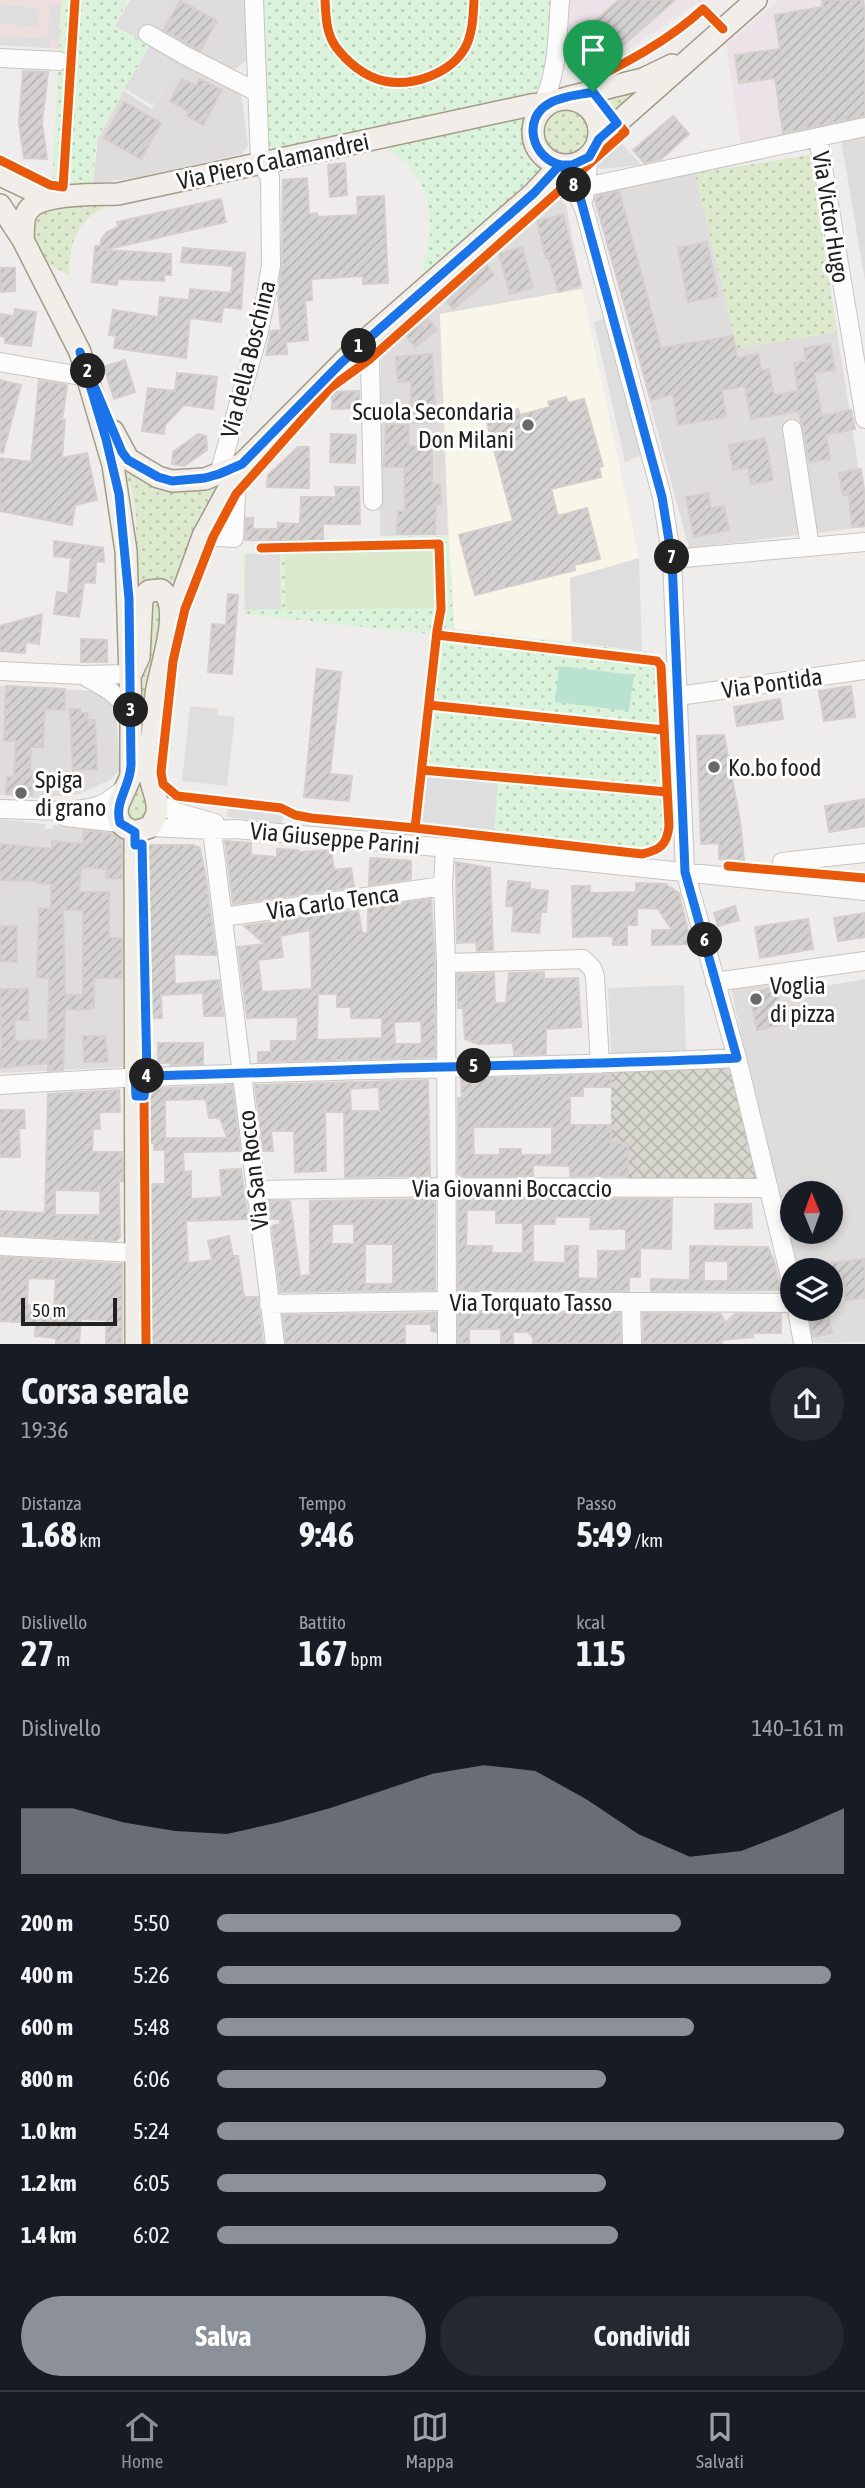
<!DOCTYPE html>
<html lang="it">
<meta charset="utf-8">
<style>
body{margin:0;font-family:"Asap Condensed",sans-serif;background:#242831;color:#f1f3f6;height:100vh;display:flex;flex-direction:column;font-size:26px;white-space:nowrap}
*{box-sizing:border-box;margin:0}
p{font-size:23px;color:#9ea1a6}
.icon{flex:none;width:38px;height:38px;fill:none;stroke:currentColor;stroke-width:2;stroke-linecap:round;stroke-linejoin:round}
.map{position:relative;height:1344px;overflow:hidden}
.details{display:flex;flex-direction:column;background:#171b24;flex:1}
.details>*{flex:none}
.needle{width:46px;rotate:359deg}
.buttons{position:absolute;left:780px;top:1181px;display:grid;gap:14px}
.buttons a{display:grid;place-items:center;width:63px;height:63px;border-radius:50%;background:#171b24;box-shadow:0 4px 10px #0003;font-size:35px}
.scale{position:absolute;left:21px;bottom:18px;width:96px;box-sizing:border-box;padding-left:7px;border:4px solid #212121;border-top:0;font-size:19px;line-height:24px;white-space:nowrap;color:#212121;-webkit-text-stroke:5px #fff;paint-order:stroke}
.pin{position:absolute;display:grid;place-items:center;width:60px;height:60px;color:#fff;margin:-72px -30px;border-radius:50% 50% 50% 0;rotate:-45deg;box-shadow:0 0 7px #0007}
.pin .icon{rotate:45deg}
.km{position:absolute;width:35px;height:35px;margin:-18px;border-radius:50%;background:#222;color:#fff;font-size:19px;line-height:35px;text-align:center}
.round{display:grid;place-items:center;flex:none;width:74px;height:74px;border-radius:37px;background:#242831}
.head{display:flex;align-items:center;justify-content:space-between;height:119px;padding:0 21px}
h1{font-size:38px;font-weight:700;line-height:52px}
.figures{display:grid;grid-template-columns:repeat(3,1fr);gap:10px;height:119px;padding:7px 21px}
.figures div{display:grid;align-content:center}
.figures b{font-size:35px;font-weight:700}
.figures small{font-size:19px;font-weight:400}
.figures p{font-size:19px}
.chart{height:196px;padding:14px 21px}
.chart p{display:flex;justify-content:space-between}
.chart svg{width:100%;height:126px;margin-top:7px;fill:#8c9099;opacity:.7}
.action{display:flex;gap:14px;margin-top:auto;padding:14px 21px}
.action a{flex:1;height:80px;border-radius:42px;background:#8c9099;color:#fff;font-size:28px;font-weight:700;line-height:80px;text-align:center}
.action a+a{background:#242831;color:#f1f3f6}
ul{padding:0 21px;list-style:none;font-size:23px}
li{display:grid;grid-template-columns:112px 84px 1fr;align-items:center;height:52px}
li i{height:18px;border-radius:9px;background:#8c9099}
.tabs{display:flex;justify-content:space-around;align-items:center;height:98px;border-top:2px solid #363941;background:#171b24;font-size:19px;color:#9ea1a6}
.tabs a{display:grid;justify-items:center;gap:4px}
.tabs .selected{color:#8c9099}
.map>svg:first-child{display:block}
</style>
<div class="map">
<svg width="865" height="1344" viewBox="0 0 865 1344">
<defs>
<pattern id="construction-cross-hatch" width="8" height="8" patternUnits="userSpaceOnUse" patternTransform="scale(1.75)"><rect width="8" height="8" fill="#d8d7cd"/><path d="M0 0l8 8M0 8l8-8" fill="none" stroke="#b9b8b0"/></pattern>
<pattern id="grass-dots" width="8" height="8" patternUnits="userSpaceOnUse" patternTransform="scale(1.75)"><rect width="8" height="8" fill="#dce9cd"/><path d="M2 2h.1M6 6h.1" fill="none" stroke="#bcc8b0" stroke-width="1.8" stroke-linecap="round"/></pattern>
<pattern id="park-dots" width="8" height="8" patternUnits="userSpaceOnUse" patternTransform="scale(1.75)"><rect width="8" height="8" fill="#dbf2db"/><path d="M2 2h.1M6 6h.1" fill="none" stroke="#bccfbc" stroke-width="1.8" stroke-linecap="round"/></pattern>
<pattern id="building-hatch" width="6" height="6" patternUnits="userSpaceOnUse" patternTransform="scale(1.75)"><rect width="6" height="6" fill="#d4d2d0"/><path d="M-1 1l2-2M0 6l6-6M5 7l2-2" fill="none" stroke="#b6b4b2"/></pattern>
</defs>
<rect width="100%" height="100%" fill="#efedeb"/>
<!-- residential -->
<path fill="#dedddc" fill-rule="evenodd" d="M170 0H245L247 60 237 68 226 70 151 31Z
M181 60 241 92 248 146 242 154 139 177 93 184 98 138 124 91 152 109Z
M865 135V281L841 140Z
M695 173 737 348 837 332 865 509V527L689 548 594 195Z
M560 200 566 205 582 289 440 314 448 535 380 536 381 357Z
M0 686 93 691 109 699 116 709 120 770 110 780 79 794 35 798 0 795Z
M0 819 45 824V829H52L53 825 115 829 123 838V1067L0 1073Z
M803 973 808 989 865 979V1342L816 1343 810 1339 803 1309H831V1270H794L730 985ZM793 1194H831V1232H793Z"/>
<!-- commercial -->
<path fill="#ecdfde" d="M0 0H62L59 49 0 45Z"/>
<!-- industrial -->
<path fill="#ece3e9" d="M569 0H702L586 79 573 73 565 61Z
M778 0H865V117L741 147 726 44Z"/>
<!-- education -->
<path fill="#f7f6e8" d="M582 289 639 558 570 578 572 642 455 629 449 536 440 314Z"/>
<!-- construction -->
<path fill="url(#construction-cross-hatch)" d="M729 1068 760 1178 628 1179V1143H611V1070Z"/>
<!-- grass -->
<path fill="url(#grass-dots)" d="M647 80 606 128C603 115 596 104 585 97Z
M538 132a27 27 0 1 1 54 0a27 27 0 1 1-54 0Z
M810 155 837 332 737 348 695 173Z
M114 203C78 218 70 237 69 275L43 261 29 228 38 209Z
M119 462 131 471 223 480 178 592 136 596V516L131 487Z
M163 597 153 812 136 827 122 806 144 605Z"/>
<!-- park -->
<path fill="url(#park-dots)" d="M62 0H128L114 26 149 46 97 138 92 185 52 180Z
M262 0H552L547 77 540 88 529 96 276 149 268 147 265 140Z
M527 115C522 145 526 150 549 170L427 273 421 264C436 238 432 196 413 171 407 162 398 156 389 150L388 145Z
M448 536 454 630 649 652 650 662 656 664 659 668 666 828C665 840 660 846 648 849L411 825 431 634 244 614 243 553 383 551V537Z"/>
<!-- garden -->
<path fill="#dce9cd" d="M435 551 437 608 286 610 284 553Z"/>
<!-- pitch -->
<path fill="#bae2d1" d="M559 666 634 675 629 711 555 702Z"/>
<!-- parking -->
<path fill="#dfdede" d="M130 0H170L151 31V41L148 45 115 26Z
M0 5 39 8 38 26 0 24Z
M50 5 61 6 58 40H50L49 48 0 45V36L48 39Z
M152 42 181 60 153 106 125 88Z
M618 140 642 165 601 169 593 164Z
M609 317 643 455 625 462 594 322Z
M280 553 281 609 245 610V554Z
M639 558 642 651 572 642 570 578Z
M190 706 218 709 217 715 235 717 227 786 182 781Z
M425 774 498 780 494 832 420 825Z
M228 808 283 815 282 823 226 817Z
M684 985 686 1052 611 1055 608 988Z"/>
<!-- building -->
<path fill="url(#building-hatch)" stroke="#d2cfcc" stroke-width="2" fill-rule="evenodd" d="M619 0H675L613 54 604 60 596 59 588 52 584 35 589 26Z
M822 0H863L865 15V116L783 133 775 78 739 83 735 55 780 49 775 15 823 7Z
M180 1 217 21 200 51 164 30Z
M23 71 48 72 42 123 47 159 24 158 19 124Z
M182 79 196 86 200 79 222 90 203 125 187 116 190 112 170 101Z
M124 102 161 123 141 159 104 138Z
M673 116 689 134 661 159 644 163 633 150Z
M345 163 347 195 330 197 328 165Z
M307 178 309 214 317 213 318 217 358 215 357 197 384 196 388 283 363 284V276L311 279 312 300 305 301 308 340 286 342 287 354 266 355 271 331 281 330 278 294 282 265 283 180Z
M619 191 661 348 733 336 737 358 758 354 761 371 769 369 774 395 798 391 794 363 806 361 804 348 830 344 835 370 814 373 822 416 851 410 855 429 826 435 830 459 809 462 803 427 798 411 751 419 745 386 722 390 726 417 678 425 673 394 651 400 595 200 596 196Z
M221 199 226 222 104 250 171 254V275H164V281L118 279 117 285 92 282 95 246H100L101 240 107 232 118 227 117 222Z
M563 215 581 285 558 292 548 257 546 258 537 221Z
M707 242 718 296 688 302 678 248Z
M522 247 533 287 510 294 499 254Z
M183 248 245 253 241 309 223 307 221 322 190 318 186 358 114 348 116 336 109 335 113 310 158 317 160 297 189 300 190 289 231 293 233 266 181 262Z
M487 265 494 275 453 309 446 300Z
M0 268H15V291L0 292Z
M15 309 36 312 31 346 5 343V337L0 336V314L14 316Z
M428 319 437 330 415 347 406 336Z
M432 354 436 422 411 423V381L398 382 396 357Z
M125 360 135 392 114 399 104 367Z
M177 373 217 377 213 409 184 405 165 425 164 434 142 431 148 388 175 391Z
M0 380 21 385 3 453 0 452Z
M39 380 67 385 62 420H65L62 458 87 453 97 500 75 505 72 525 0 511V458L31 462Z
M359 391 360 408 332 409V392Z
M566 397 568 403 584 399 603 466 599 467 601 477 551 489 558 516 587 508 600 559 574 565 575 570 475 595 459 535 513 521 487 423 503 419 502 414 518 409 520 415 550 407 548 402Z
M386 424 409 425 408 446H432V484H440L441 504H436L435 534H397L398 511H405L404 467H384Z
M198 434 206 436 207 450 184 466 172 464 173 452Z
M331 434 356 435 355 463 330 462Z
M765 438 773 480 751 484 748 467 733 470 729 445Z
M298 447H309V488L267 487 268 475Z
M861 469 865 496V526L852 527 849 495H843L839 473Z
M335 487H359L360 524H323V541L245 540 246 518H253V529H278V523L300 524 301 497H336Z
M708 493 711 509 724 506 729 530 694 537 686 497Z
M54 541 103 548 104 562 96 561 95 583 84 582 79 617 54 614 57 592 68 594 71 558 54 556Z
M228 594 238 595 232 674 208 672 212 624 226 625Z
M42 614 39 644 26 642 25 653 0 651V626Z
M81 639 107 640V662H81Z
M317 669 341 672 330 774 352 776 349 801 304 797Z
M6 686 65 689 64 710 45 709 43 747H31L30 771H33L32 796 6 794 7 777H14L16 741H4Z
M851 686 855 717 824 721 819 691Z
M780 699 783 719 737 726 734 707Z
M70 709H80V713H87L88 720H95L97 769 73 770Z
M724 735 740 821 744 860 719 859V843L701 844 697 736Z
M865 799V826L829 832 825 806Z
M84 830 112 834 122 841V879L106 878 107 869 81 867 79 892H109V938H122V978H94V1008L80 1010 65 1009 63 1070 48 1071V1063L0 1068V1049H2L0 989H28V1020H14L15 1041 48 1040 49 978H37L39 908 51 909V884L39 883V881L0 880V844L52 849V841L83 844ZM63 910H83V995H65Z
M225 841 251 843V855L277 857V849L298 850V852L331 850 334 870 351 868 354 887 233 904Z
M151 845H193L200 848 206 878 216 955 174 954 175 984 219 980 223 1016H204L203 993 161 995 162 1018H149L148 847Z
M370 858 411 861V879L369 885Z
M456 862 490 868 493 950 477 951 476 942 457 943Z
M508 881 530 883V889L548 891 546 912H541L539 933 512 931 514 907 506 906Z
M636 883 665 884 679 893 691 944 652 945V930H672L658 909 637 908V925H627V945H613V936L573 937 572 886H590V893L636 892Z
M431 899 435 963V1057L258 1062V1052H271V1041H297L298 1017 247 1018 238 947 265 944 244 926 358 910 362 933H368V908ZM310 930 312 989 262 992 258 960 283 957 280 936ZM318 994H337V1007H351V1018H382V1038L317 1040ZM421 1021 422 1044H395L394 1022Z
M735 906 739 920 718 926 714 913Z
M865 913V937L838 941 834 918Z
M808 919 813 949 760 958 755 927Z
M0 926 17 927V962L0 961Z
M544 972V979L578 978 581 1027 546 1029V1054L514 1055 513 1043 478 1044 465 1039 463 1008H458L457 974 494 973 495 1003H506L509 973Z
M776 987 784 1024 757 1030 749 993Z
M83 1036H105L108 1062H84Z
M158 1043H203V1064L171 1065 173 1063H158Z
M611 1074V1087H583V1096H570V1125H611V1143H628V1176H570V1166L533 1165V1176H461L458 1173V1098H462L461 1079ZM473 1127H552V1155H521V1149H500V1155H474Z
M428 1080 430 1176 345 1177 344 1112H325L326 1171 295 1172 294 1131H271L273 1151H263L255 1085ZM379 1087 380 1111H351L350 1089Z
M232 1085 240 1151 183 1152 184 1172 191 1171V1199L222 1197 220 1170 241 1169 248 1219 186 1221 188 1263 212 1260 208 1241 229 1236 233 1256H238L244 1297H258L263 1343H151V1184H165V1150H154V1143H149V1089ZM206 1099 209 1118H220L227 1138H165V1100Z
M119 1090 120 1112H99L100 1129H93L92 1152H122L123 1181H119L120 1237 116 1241 0 1235V1211L45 1213 48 1094ZM55 1190 100 1191V1215H55Z
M0 1110H24L25 1128H19L20 1157H0Z
M458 1198 672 1199 671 1249 640 1248V1277H629V1291L458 1290ZM467 1210H496V1223H523V1253H492V1246H466ZM555 1217H591L590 1229H626V1251H598V1279L578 1278V1246H565V1263L533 1262V1224H555Z
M435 1199V1290L280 1292 272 1226 280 1224V1219H271L269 1201H290L300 1276 310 1275V1201ZM332 1224H354V1244H332ZM365 1244H393V1284H365Z
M715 1204H751L752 1228 715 1229Z
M690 1246 768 1247 774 1261 781 1290 651 1291V1279L690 1280ZM704 1261H728V1281H704Z
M0 1257 122 1264V1343H106V1320L81 1319 79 1343H56V1338L35 1336 36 1323 0 1321ZM28 1278 56 1279 54 1307 27 1305Z
M865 1259V1298L846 1300 845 1285 831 1286V1263Z
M458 1312 620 1313 621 1343H533V1338L528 1332H513V1343H501V1329H469V1343H458Z
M436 1313V1332L431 1331V1324H405V1343H286L283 1315Z
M643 1313 721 1314 725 1323 735 1314H781V1333H753V1337L722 1340V1343H643Z
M828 1316 832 1333 813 1337 810 1320Z"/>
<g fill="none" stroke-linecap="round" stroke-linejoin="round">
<defs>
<path id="minor" d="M148 34 186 56 257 92
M0 58 59 61
M539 112C558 75 557 41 560 0
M818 138 865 419
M561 165 572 179 585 212 662 497 672 559 685 871 737 1058 793 1289
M534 193 555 189H576L865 127
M584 198 589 157
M359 346 370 359 373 501
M0 362 87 377
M792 429 810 547
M219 474 259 331 267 290 271 265 270 177 260 162 254 0
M203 536 234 538 236 494 231 483
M672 559 865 542
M0 671 83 675 131 674
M83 675 109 690 131 709
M678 696 865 670
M157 803 176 812 215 823
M0 809C27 809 72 814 97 806 108 803 116 795 125 788
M66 817 120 823
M150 827 212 830 235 829 471 850 865 891
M212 830 275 1344
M445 848 443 886 446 963 447 1344
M782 862 865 853
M223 917 443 886
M446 963 583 959 592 968 595 976 600 1064
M715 982 865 961
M0 1085C245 1069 491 1070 737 1058
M255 1190 447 1187 769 1188
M0 1246 136 1253
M631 1302 632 1344
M269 1304 447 1301 793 1303
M797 1309 803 1344"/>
<path id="major" d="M566 98 643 79 672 65
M533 132a33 33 0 1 1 66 0a33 33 0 1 1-66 0Z
M599 139 756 0
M0 175 40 194 56 197
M0 205 23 240 80 352 113 465 126 551 131 709V776L118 805 117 813 120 823 126 828 135 832 150 827C153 822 156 818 157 812 159 799 151 788 150 775 150 748 154 721 156 694 159 669 184 606 161 590L149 591 142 598 139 657 131 674
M23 240C24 231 22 220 27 212 38 192 97 195 118 194L531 105 549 103
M113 431 128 459 158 477 172 481 205 479 242 464
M173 619 203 536 242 464 359 346 534 193 560 165
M135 832 136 1344"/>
</defs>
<!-- minor casing -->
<use href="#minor" stroke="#c6c5c4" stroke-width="20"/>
<!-- major casing -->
<use href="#major" stroke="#a49a89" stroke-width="24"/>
<!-- minor -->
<use href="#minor" stroke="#fdfcfc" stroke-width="18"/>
<!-- major -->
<use href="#major" stroke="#f1ede8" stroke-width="21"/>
<defs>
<path id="cycleway" d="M325 0C326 16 326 34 336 47 347 62 365 77 384 81 412 87 450 74 465 48 473 33 473 16 474 0
M0 160 50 185 63 187 75 0
M261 548 439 544 441 609 437 631 415 828 642 854C660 850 667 845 669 826L661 666 657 661 437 635
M429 705 664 730
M422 770 667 792
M415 828 311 818 295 815 281 808 177 796 163 784 161 772 173 661 185 609 213 537 236 494 261 466 330 388 370 359 625 132 596 98 590 81C631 60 669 40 703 9L723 29
M135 845 142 844 147 1076 144 1096 146 1344
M728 866 865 878"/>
</defs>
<!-- cycleway casing -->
<use href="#cycleway" stroke="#fff" stroke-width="13"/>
<!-- cycleway -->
<use href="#cycleway" stroke="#e8590c" stroke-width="9"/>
</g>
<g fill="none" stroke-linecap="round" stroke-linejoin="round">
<defs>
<path id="route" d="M593 92 617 123 599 139 589 157 572 165H560L534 193 342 362 242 464 219 474 205 478 172 481 158 477 128 460 122 452 80 352 106 439 119 494 129 599 131 765C130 788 114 801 120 823L135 832V845L142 844 147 1076 144 1096H136L135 1077 147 1076C246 1074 345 1069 444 1067 542 1064 639 1063 737 1058L685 872 672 559 662 497 580 197 572 179 561 165C532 159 521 118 550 103 562 96 579 95 593 92"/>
</defs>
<!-- route casing -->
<use href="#route" stroke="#fff" stroke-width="14"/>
<!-- route -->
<use href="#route" stroke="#1a73e8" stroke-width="9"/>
</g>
<!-- markers -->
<g fill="#696868" stroke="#fff" stroke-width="2.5">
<circle cx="528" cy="425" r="7"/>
<circle cx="714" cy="767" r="7"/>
<circle cx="21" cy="793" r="7"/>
<circle cx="756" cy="999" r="7"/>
</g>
<g text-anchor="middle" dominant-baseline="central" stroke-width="6" stroke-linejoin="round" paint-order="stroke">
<!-- street labels -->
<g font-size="24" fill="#212121" stroke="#fff">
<text transform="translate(273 161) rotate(-12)">Via Piero Calamandrei</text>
<text transform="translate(831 217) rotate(81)">Via Victor Hugo</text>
<text transform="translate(248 359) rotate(-76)">Via della Boschina</text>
<text transform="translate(772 683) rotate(-8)">Via Pontida</text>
<text transform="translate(335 838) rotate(5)">Via Giuseppe Parini</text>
<text transform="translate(333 902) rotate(-8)">Via Carlo Tenca</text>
<text transform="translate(253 1170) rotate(-97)">Via San Rocco</text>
<text x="512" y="1188">Via Giovanni Boccaccio</text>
<text x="531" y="1302">Via Torquato Tasso</text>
</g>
<!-- poi labels -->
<g font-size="24" fill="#212121" stroke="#fff" text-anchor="start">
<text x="514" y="411" text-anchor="end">Scuola Secondaria<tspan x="514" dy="28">Don Milani</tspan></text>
<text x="728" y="767">Ko.bo food</text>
<text x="35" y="779">Spiga<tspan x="35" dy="28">di grano</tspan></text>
<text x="770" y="985">Voglia<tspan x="770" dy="28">di pizza</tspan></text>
</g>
</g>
</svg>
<div class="buttons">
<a><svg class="needle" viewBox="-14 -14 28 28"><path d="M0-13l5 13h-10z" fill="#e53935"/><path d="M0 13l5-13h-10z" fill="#9ea1a6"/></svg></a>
<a><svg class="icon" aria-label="layers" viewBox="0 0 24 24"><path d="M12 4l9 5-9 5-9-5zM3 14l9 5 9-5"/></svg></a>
</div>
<div class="scale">50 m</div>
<div class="pin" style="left:593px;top:92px;background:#1e9e55"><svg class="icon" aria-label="arrive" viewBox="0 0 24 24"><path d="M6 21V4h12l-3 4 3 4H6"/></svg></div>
<b class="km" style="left:359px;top:346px">1</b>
<b class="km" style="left:88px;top:371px">2</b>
<b class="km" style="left:131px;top:710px">3</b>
<b class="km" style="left:147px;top:1076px">4</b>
<b class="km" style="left:474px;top:1066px">5</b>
<b class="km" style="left:705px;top:940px">6</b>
<b class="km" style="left:672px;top:557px">7</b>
<b class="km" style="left:574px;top:185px">8</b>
</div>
<section class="details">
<div class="head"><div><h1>Corsa serale</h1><p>19:36</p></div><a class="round"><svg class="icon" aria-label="share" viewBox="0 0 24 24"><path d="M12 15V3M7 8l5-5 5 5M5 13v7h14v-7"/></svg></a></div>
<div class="figures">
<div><p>Distanza</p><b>1.68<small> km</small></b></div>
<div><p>Tempo</p><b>9:46</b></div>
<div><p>Passo</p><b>5:49<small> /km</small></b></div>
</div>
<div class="figures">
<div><p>Dislivello</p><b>27<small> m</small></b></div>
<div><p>Battito</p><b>167<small> bpm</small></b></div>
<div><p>kcal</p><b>115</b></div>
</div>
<div class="chart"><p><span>Dislivello</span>140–161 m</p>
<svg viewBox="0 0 160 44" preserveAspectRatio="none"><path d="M0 44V21L10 21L20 26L30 29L40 30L50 26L60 21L70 15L80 9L90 6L100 8L110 18L120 30L130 38L140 36L150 29L160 21V44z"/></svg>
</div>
<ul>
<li><b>200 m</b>5:50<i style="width:74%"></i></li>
<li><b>400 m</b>5:26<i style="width:98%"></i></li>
<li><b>600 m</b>5:48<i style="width:76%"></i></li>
<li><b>800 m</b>6:06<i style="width:62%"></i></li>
<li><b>1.0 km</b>5:24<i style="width:100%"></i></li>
<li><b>1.2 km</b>6:05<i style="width:62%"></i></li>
<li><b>1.4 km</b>6:02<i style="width:64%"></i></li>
</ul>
<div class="action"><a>Salva</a><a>Condividi</a></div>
</section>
<nav class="tabs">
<a class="selected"><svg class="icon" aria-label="home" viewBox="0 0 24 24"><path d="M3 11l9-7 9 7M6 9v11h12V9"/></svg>Home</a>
<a><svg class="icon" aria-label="map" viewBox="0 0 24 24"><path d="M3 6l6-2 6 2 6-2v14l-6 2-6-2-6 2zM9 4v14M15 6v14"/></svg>Mappa</a>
<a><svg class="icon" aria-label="saved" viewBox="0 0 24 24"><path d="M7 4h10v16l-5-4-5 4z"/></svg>Salvati</a>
</nav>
